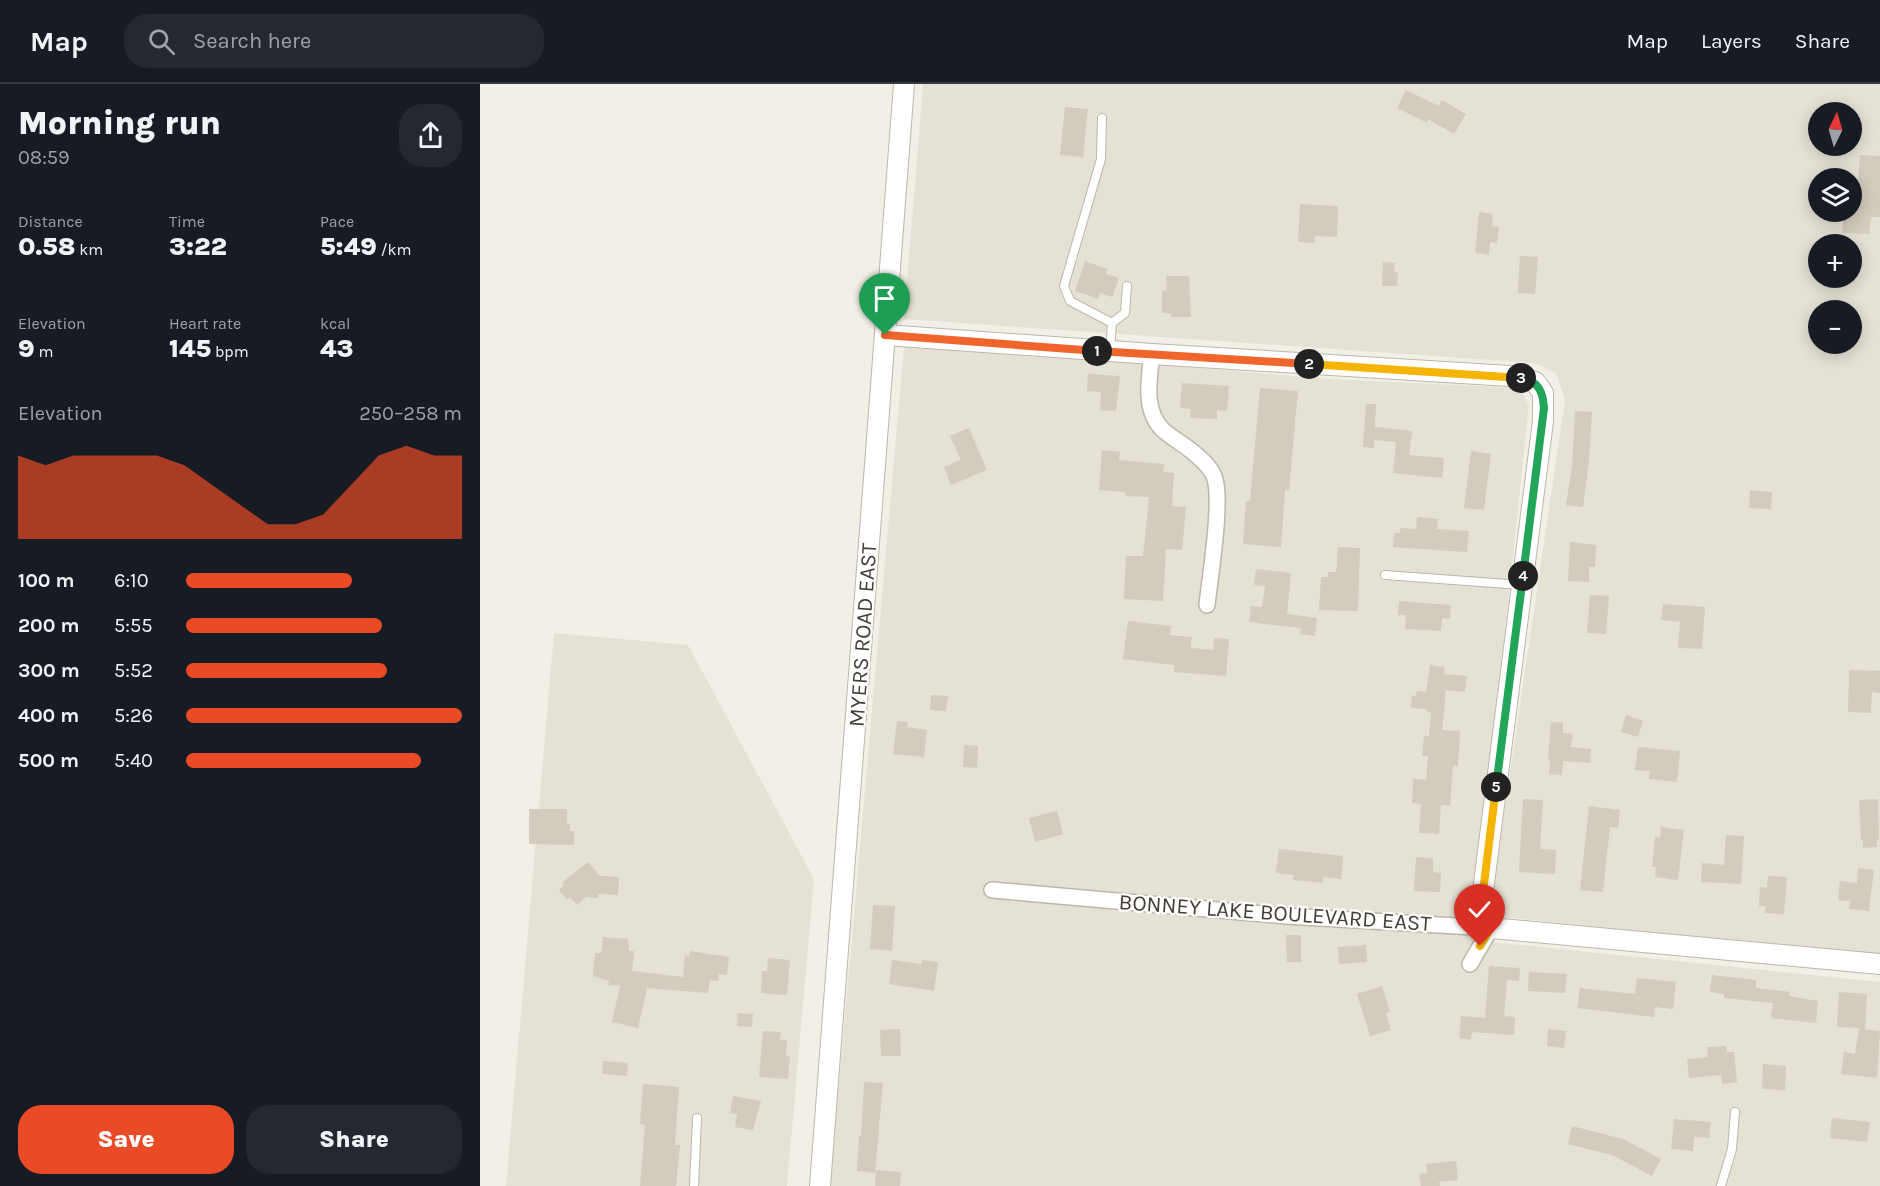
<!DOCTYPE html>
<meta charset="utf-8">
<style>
body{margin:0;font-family:Karla,sans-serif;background:#242831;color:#f1f3f6;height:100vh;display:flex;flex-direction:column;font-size:22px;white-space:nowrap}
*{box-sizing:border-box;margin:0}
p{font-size:20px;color:#9ea1a6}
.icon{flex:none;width:33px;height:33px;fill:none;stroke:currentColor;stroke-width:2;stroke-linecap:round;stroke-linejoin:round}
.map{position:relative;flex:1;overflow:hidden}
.details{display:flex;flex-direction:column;background:#171b24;width:480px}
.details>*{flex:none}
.needle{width:39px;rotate:5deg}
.controls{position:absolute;left:1328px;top:18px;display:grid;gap:12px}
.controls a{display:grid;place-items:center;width:54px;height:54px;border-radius:50%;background:#171b24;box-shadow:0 3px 15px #0003;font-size:30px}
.pin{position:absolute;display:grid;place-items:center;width:51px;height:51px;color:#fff;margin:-62px -26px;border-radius:50% 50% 50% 0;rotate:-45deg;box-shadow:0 0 6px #0007}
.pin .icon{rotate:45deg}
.km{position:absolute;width:30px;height:30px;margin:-15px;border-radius:50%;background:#222;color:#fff;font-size:16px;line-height:30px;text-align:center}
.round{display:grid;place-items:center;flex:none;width:63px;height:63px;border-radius:24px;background:#242831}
.overview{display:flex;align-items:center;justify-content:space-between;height:102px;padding:0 18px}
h1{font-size:33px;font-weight:800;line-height:45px}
.figures{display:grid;grid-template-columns:repeat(3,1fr);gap:9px;height:102px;padding:6px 18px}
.figures div{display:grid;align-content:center}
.figures b{font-size:26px;font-weight:800}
.figures small{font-size:16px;font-weight:400}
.figures p{font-size:16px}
.chart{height:168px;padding:12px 18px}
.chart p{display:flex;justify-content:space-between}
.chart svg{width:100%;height:108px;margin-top:6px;fill:#ea4a25;opacity:.7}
.primary-button{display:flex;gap:12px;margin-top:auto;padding:12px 18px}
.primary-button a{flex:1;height:69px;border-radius:24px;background:#ea4a25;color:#fff;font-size:24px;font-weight:800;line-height:69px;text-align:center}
.primary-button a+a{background:#242831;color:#f1f3f6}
ul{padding:0 18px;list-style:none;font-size:20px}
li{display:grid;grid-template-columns:96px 72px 1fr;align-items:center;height:45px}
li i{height:15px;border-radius:8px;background:#ea4a25}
header{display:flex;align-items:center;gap:36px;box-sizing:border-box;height:84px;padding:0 30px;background:#171b24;border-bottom:2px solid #363941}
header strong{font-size:28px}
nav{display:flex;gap:33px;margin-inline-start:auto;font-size:21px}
.search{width:420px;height:54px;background:#242831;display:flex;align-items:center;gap:15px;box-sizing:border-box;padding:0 21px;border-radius:24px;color:#9ea1a6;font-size:22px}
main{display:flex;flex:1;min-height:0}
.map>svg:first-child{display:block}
</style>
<header>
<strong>Map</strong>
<div class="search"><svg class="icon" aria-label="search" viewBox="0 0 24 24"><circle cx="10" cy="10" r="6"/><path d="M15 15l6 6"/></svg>Search here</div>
<nav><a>Map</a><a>Layers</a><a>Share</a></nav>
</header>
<main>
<section class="details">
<div class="overview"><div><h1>Morning run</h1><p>08:59</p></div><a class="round"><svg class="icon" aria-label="share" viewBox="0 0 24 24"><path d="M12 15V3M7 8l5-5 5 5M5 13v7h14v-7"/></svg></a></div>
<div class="figures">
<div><p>Distance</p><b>0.58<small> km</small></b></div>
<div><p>Time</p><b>3:22</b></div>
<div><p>Pace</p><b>5:49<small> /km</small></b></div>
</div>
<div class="figures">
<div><p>Elevation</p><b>9<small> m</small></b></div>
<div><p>Heart rate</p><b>145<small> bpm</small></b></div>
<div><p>kcal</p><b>43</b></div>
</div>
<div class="chart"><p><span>Elevation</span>250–258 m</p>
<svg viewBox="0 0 160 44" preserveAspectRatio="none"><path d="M0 44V10L10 14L20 10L30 10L40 10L50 10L60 14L70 22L80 30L90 38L100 38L110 34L120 22L130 10L140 6L150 10L160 10V44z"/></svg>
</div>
<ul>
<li><b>100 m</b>6:10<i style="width:60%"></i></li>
<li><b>200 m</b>5:55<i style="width:71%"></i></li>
<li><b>300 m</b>5:52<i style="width:73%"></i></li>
<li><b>400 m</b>5:26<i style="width:100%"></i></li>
<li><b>500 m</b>5:40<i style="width:85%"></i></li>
</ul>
<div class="primary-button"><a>Save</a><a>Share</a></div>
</section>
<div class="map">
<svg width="1400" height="1102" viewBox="0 0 1400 1102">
<rect width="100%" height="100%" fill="#f2efe6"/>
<!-- residential -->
<path fill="#e5e1d5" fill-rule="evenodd" d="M443 0H1400V873L1016 832 1015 791 1085 316 1076 289 1054 279 424 235ZM1338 28H1371V62H1338ZM1338 94H1371V128H1338ZM1338 160H1371V194H1338ZM1338 226H1371V260H1338Z
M424 263 648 278 849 295 1039 304 1049 321 992 856 1400 898V1102H350Z
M74 549 208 561 334 795 307 1102H26Z"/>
<!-- building -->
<path fill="#d3cbbd" d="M926 6 959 22 962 16 986 30 974 50 948 35 947 39 917 24Z
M585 23 608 25 603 73 580 71Z
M1380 71 1400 72V133H1391L1389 150 1362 149 1364 128H1371V113L1377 114Z
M820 120 858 122 857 153 835 152V159L818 158Z
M999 128 1013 130 1012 142 1019 143 1017 159 1010 158 1009 171 995 169Z
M1040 172 1058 173 1055 210 1038 209Z
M605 177 627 185 626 190 639 194 632 213 620 209 618 215 595 207Z
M903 178 915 179 914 188H918L917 202H902Z
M686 192H709L711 233H691V229H682V207L687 206Z
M608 290 640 292 636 327 620 326 621 308 607 307Z
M702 299 749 302 747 327 737 326V335L710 334 711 325 700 324Z
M780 304 818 307 809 406H805L801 463 763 460 766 417H770Z
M886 320H896L895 343 932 347 929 371 964 374 962 394 913 389 916 358 894 356V364L883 363Z
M1095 327 1112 328 1109 377 1103 423 1086 421 1092 383Z
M489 344 507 386 471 401 464 383 481 376 470 352Z
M622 366 640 368 639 376 684 380 683 388 694 389 692 422 706 423 702 466 686 465 683 517 644 515 646 472H663L669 413 645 412V408L619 406Z
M991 367 1011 370 1004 426 984 424Z
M1270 406 1292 408 1291 425 1269 424Z
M937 433 958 435 957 445 989 447 987 468 913 463 914 449H920V444L936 445Z
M1090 458 1116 461 1115 483H1109V498L1088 497Z
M858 463 880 464 878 527 839 526 841 493H848V488H856Z
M776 485 811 489 807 530 837 534 835 552 820 550 821 544 769 538 771 522 782 523 785 502 774 501Z
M1110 511 1129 512 1126 550 1107 549Z
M919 517 971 521 970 535 962 534 961 547 925 545 926 531H918Z
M1183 520 1225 523 1222 565 1198 564 1200 538 1181 536Z
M648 537 691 542 690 551 712 553 711 564 733 566 734 554 749 555 746 592 694 588V581L643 575Z
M950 581 965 583 964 590 987 592 985 608 966 606 962 646 980 647 978 682H973L970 722 961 721 959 750 939 749 941 720 932 719 933 695 946 696 948 672H942L944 652H949L951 628 946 627 947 625 931 624 932 611 936 612 937 607 946 608Z
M1369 586 1400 587V609L1392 608 1391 629 1368 628Z
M451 611 468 612 466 627 450 626Z
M1146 631 1163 637 1158 653 1141 648Z
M417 637 428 638 427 643 447 646 444 673 413 670Z
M1071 638 1083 639V649L1093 650 1091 663 1111 665 1110 679 1083 677 1082 691 1069 690 1070 675H1068Z
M484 661 498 662 497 684 483 683Z
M1158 663 1200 667 1197 698 1169 695 1170 687 1155 686Z
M1043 715 1063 716 1060 765 1076 766 1075 790 1039 788Z
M1398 715 1399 756H1397V763L1383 764V756H1381L1379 716Z
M1109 722 1140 726 1138 744 1130 743 1123 808 1100 806Z
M49 725H87V740H90V747H94V761L49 760Z
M577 727 583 750 555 758 549 734Z
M1181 743 1204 746 1198 796 1175 793 1176 783H1172L1175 753 1180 754Z
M1246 751 1264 752 1261 800 1221 798 1222 779 1244 781Z
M799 765 863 772 861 795 843 793V799L813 796 814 791 796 789Z
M936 773 953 774V788L961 789 960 808 934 807Z
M108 778 120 792 139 793 138 811 118 810V814L106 813 97 821 90 813 87 816 79 806 83 802V798Z
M1378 784 1394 786 1389 827 1369 825 1370 817 1358 816 1360 797 1377 799Z
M1288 792 1307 793 1304 830 1285 829 1286 822H1279L1280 803 1287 804Z
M393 821 415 822 412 867 390 865Z
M806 851H821V878H807Z
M123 853 148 855 149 867H154L152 887 203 893 205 871 209 872 210 867 249 873 247 891 239 890 238 897 230 896 228 909 167 904 158 944 132 938 140 902 128 901 129 897 113 892 115 869H121Z
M886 861 887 878 859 880 858 863Z
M288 874 310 876 307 911 281 909 282 887H287Z
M412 876 442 880V876L458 878 454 907 409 900Z
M1009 882 1040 884 1039 897 1027 896 1024 932 1035 933 1034 951 992 948 991 956 979 954 981 932 1005 934Z
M1049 888 1087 890 1085 909 1048 907Z
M1232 891 1276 896V904L1310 908 1309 912 1338 917 1336 939 1291 934 1293 919 1244 914V910L1230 908Z
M1157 894 1196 898 1193 925 1175 923 1174 933 1097 924 1100 904 1155 910Z
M902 902 910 928 906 929 911 946 890 952 877 910Z
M1359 908 1387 910 1385 945H1383L1400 947 1397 994 1361 990 1364 968 1375 970 1379 944 1357 943Z
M258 929 273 930 272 943 257 942Z
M420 945 421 972H401L400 946Z
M1068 945 1086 947 1084 964 1067 962Z
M283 947 301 948 300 956H307L306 972H310L308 995 279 993Z
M1246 962 1247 968H1254L1257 998 1242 1000 1241 991 1209 994 1207 975 1228 973 1227 963Z
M123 977 148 979 147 992 122 990Z
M1283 980 1306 982 1305 1006 1282 1005Z
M384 998 403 999 395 1089 377 1087 379 1052H381Z
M163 1000 199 1003 195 1061H200L196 1102H160L165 1041 160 1040Z
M253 1012 281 1017 273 1046 255 1043 257 1030 250 1029Z
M1352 1034 1390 1038 1387 1058 1350 1054Z
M1194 1035 1231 1038 1229 1054 1214 1053 1213 1067 1191 1065Z
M1092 1042 1143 1055 1181 1075 1172 1092 1132 1071 1088 1060Z
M976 1077 978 1096 959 1098 960 1102H941L939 1090 947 1089 946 1080Z
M396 1086 421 1088 420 1102H395Z"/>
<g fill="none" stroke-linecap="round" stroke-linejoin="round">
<defs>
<path id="service" d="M622 34 621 75 584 202 590 217 632 239 630 266
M632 239 645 229 647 202
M905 491 1041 501
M214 1102 217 1034
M1241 1102 1252 1065 1255 1028"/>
<path id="minor" d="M672 270C669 295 663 327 683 346 692 354 703 360 713 368 721 375 730 382 734 392 743 414 730 493 727 521
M512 806 806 832 1011 844
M990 880 1011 844"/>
<path id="tertiary" d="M405 251 672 270 1030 292 1055 298 1063 309V337L1002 815 1004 838 1011 844 1400 880
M340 1102 424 0"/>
</defs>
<!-- service casing -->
<use href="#service" stroke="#bdb7aa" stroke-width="10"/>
<!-- minor casing -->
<use href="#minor" stroke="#bdb7aa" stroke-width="18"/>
<!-- tertiary casing -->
<use href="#tertiary" stroke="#bdb7aa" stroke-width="22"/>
<!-- service -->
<use href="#service" stroke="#fff" stroke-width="8"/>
<!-- minor -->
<use href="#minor" stroke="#fff" stroke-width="15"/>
<!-- tertiary -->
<use href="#tertiary" stroke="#fff" stroke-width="20"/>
</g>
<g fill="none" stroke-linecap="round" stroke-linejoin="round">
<defs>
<path id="split-1" d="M405 251 617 267"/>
<path id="split-2" d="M617 267 829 280"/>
<path id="split-3" d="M829 280 1041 294"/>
<path id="split-4" d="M1041 294C1058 297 1063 307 1064 324L1043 492"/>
<path id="split-5" d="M1016 703 1043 492"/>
<path id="split-6" d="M1000 862 1011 844 1004 838 1001 824 1016 703"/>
</defs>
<!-- split-1 casing -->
<use href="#split-1" stroke="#fff" stroke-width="12"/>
<!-- split-2 casing -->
<use href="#split-2" stroke="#fff" stroke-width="12"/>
<!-- split-3 casing -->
<use href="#split-3" stroke="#fff" stroke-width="12"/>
<!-- split-4 casing -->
<use href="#split-4" stroke="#fff" stroke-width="12"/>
<!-- split-5 casing -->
<use href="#split-5" stroke="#fff" stroke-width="12"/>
<!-- split-6 casing -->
<use href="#split-6" stroke="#fff" stroke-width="12"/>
<!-- split-1 -->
<use href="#split-1" stroke="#f0652b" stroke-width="8"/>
<!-- split-2 -->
<use href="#split-2" stroke="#f0652b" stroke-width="8"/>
<!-- split-3 -->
<use href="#split-3" stroke="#f5b400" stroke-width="8"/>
<!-- split-4 -->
<use href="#split-4" stroke="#22a559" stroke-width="8"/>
<!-- split-5 -->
<use href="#split-5" stroke="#22a559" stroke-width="8"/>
<!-- split-6 -->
<use href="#split-6" stroke="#f5b400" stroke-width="8"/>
</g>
<g text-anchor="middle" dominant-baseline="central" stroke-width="4.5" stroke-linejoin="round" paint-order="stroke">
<!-- street labels -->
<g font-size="22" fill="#443f36" stroke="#fff">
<text transform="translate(383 551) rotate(-86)">MYERS ROAD EAST</text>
<text transform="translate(795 829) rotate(4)">BONNEY LAKE BOULEVARD EAST</text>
</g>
</g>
</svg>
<div class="controls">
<a><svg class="needle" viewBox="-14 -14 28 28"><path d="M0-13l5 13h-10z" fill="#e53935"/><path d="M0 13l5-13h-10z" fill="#9ea1a6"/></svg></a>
<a><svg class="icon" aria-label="layers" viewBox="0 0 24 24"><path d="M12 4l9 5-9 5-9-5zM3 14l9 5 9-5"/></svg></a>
<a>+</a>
<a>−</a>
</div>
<div class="pin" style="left:405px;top:251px;background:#1e9e55"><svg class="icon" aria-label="arrive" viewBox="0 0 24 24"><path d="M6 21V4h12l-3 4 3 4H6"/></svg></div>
<div class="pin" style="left:1000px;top:862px;background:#d93025"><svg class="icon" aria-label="check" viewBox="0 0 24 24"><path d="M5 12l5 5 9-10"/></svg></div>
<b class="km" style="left:617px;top:267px">1</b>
<b class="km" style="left:829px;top:280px">2</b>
<b class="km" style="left:1041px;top:294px">3</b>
<b class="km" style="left:1043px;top:492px">4</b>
<b class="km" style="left:1016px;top:703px">5</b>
</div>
</main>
